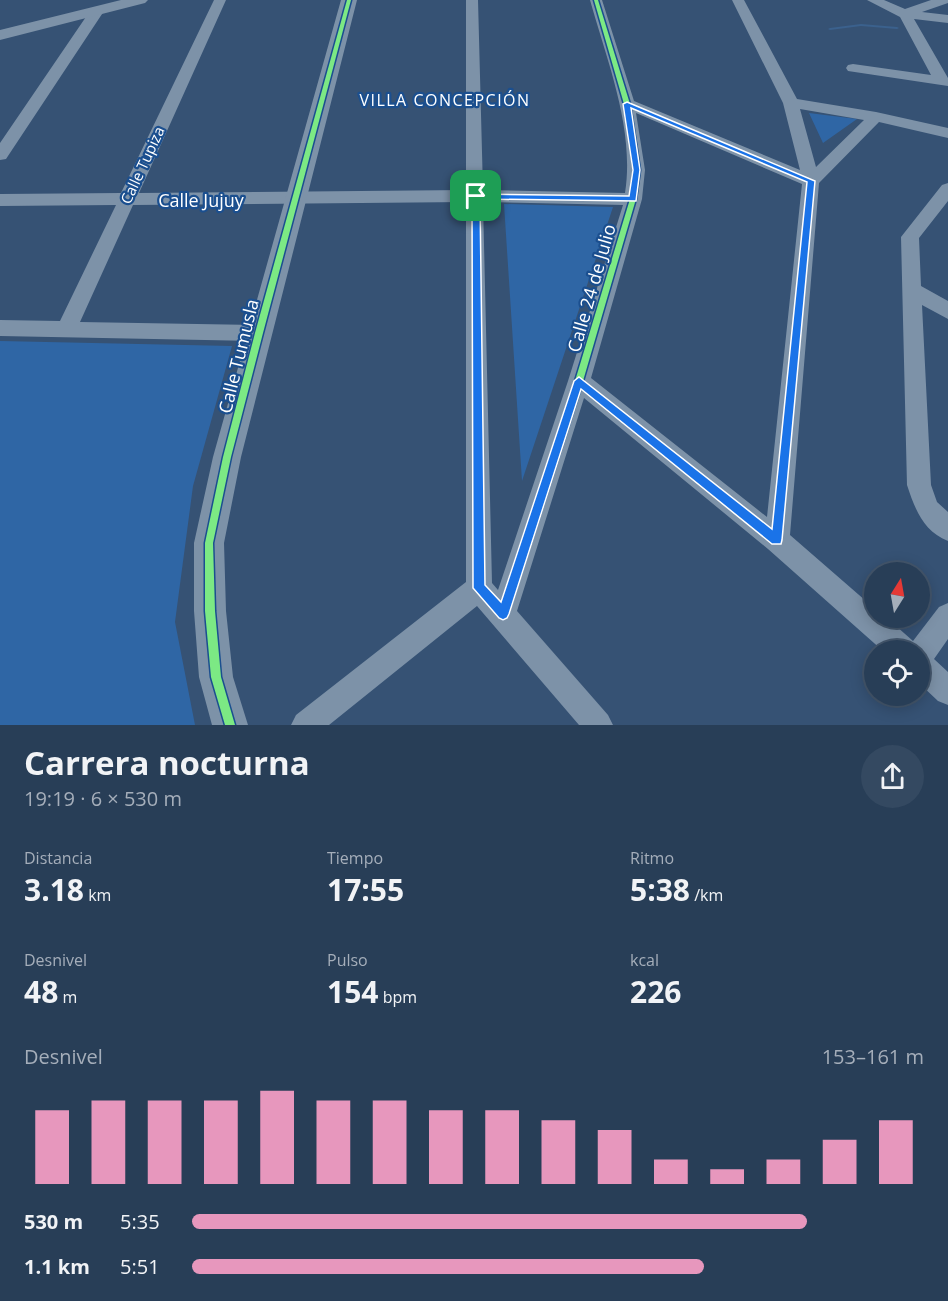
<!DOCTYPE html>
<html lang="es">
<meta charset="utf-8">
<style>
body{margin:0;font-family:"Open Sans",sans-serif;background:#344961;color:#f1f3f6;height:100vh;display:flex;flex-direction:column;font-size:22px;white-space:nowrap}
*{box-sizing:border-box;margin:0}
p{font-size:20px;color:#a5aeba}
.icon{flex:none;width:33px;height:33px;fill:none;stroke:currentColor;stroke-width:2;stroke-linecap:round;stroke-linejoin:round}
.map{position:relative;height:725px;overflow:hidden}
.sheet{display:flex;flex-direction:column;background:#283e57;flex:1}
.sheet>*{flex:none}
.needle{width:39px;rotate:11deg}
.buttons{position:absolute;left:864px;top:562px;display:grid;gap:12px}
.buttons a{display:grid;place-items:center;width:66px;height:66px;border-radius:50%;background:#283e57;box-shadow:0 3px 15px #0003,0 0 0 2px #44576d;font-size:30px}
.pin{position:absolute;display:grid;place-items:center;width:51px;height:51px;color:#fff;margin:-26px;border-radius:12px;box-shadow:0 3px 9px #0006}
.round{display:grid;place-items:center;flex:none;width:63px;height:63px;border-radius:32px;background:#344961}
.headline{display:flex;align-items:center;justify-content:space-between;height:102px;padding:0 24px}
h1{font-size:33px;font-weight:700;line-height:45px}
.stats{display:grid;grid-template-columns:repeat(3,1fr);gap:9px;height:102px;padding:6px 24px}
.stats div{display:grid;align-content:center}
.stats b{font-size:30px;font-weight:700}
.stats small{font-size:16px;font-weight:400}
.stats p{font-size:16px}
.chart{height:168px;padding:12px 24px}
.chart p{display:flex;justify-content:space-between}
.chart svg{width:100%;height:108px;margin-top:6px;stroke:#e797bd;stroke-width:6}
ul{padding:0 24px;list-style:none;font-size:20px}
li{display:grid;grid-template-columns:96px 72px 1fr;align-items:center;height:45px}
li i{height:15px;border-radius:8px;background:#e797bd}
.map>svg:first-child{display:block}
</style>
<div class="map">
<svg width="948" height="725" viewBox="0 0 948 725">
<rect width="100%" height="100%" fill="#365274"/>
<!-- green -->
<path fill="#2f66a5" d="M809 113 857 119 823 143Z
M504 204 613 207 522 481Z
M0 341 232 346 193 486 175 622 195 725H0Z"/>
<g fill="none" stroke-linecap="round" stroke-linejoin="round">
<!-- stream -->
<path fill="#3b618d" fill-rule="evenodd" d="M861 24 897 27 899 28 897 29 861 26 830 30 828 29 830 28Z"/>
<!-- minor -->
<path fill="#7d92a8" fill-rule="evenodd" d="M214 0H226L139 193 466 190V0H478L483 190 625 193C635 129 607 61 590 0H602L634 101 800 170 783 103 732 0H744L797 99 876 112 948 128V138L879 122 819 183 790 535 874 608V618H887L913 641 939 607 948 603V639L934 659 948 672V705L938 701 920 684V651H883L768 549 584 398 517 611 608 715 613 725H579L477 606 329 725H291L296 715 466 582V202L133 205 80 322 259 325 266 327 269 333 266 339 259 341 0 336V320L60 321 116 205 0 206V194L121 193ZM800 109 864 120 816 167ZM636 113 802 184 767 517 591 378 642 199 645 170ZM483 202 623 205 568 381 498 590 492 583Z
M867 0H884L905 9 931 0H948V3L922 12 948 15V23L914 19 948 78V86L848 71 846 68 848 65 853 64 931 75 900 17Z
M97 7 104 11 6 159 0 160V143L92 8Z
M948 183V201L919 238 921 286 948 301V319L922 305 931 485 937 502 948 512V541C923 531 915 509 907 485L901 237 942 185Z"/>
<!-- tertiary -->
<path fill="#7d92a8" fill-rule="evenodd" d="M121 0H148L145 3 0 40V30Z
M341 0H357L241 457 224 543 226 611 233 677 248 725H212L199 677 194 611V543L213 457Z"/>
<defs>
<path id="cycleway" d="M347 0H351L263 333 231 457 213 543 215 611 221 677 235 725H225L211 677 205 611V543L223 457 255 333Z
M594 0H598L630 104 640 170 636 199 583 381 508 614 506 617 503 619 500 617 498 614 575 381 630 199 634 170 624 104Z"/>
</defs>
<!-- cycleway casing -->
<use href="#cycleway" stroke="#1b4f8f" stroke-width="3"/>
<!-- cycleway -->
<use href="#cycleway" fill="#7ce984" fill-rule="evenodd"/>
</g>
<!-- route -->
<path fill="#1a73e8" stroke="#fff" stroke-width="1.5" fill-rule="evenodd" d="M627 102 815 181 782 540 781 544H772L581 389 509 614 507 618 503 620 499 618 473 588 472 196 476 194 629 196 633 170 623 104ZM631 108 807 182 772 529 579 377 574 381 501 602 485 585 480 199 636 201 640 170Z"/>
<g text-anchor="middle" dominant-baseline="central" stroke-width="4.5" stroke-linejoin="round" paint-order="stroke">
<!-- far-street labels -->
<g font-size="15" fill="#fff" stroke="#1b4f8f">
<text transform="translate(142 165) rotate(-65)">Calle Tupiza</text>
</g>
<!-- far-neighbourhood labels -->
<g font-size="16" letter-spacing="1.5" fill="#fff" stroke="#1b4f8f">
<text x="445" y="100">VILLA CONCEPCIÓN</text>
</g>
<!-- street labels -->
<g font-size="18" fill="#fff" stroke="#1b4f8f">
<text x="201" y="200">Calle Jujuy</text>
<text transform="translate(591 288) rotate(-74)">Calle 24 de Julio</text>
<text transform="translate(238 356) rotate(-76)">Calle Tumusla</text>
</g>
</g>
</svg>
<div class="buttons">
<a><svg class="needle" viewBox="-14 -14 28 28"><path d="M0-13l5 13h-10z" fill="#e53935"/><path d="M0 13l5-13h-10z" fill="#a5aeba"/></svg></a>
<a><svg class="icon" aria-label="locate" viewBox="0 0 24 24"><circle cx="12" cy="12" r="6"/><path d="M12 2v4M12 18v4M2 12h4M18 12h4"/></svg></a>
</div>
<div class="pin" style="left:476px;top:196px;background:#1e9e55"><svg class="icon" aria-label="arrive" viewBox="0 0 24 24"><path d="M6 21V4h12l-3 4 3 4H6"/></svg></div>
</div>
<section class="sheet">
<div class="headline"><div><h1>Carrera nocturna</h1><p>19:19 · 6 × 530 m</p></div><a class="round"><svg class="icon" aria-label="share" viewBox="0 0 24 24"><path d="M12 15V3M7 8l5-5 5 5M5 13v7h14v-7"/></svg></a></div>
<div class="stats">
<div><p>Distancia</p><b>3.18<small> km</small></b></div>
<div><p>Tiempo</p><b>17:55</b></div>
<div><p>Ritmo</p><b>5:38<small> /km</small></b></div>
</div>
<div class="stats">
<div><p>Desnivel</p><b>48<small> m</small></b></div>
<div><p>Pulso</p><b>154<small> bpm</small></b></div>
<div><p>kcal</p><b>226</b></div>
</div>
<div class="chart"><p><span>Desnivel</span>153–161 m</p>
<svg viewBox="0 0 160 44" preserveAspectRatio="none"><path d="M5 44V14M15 44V10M25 44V10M35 44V10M45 44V6M55 44V10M65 44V10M75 44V14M85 44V14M95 44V18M105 44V22M115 44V34M125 44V38M135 44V34M145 44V26M155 44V18"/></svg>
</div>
<ul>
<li><b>530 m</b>5:35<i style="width:84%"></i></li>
<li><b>1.1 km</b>5:51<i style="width:70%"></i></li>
</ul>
</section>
